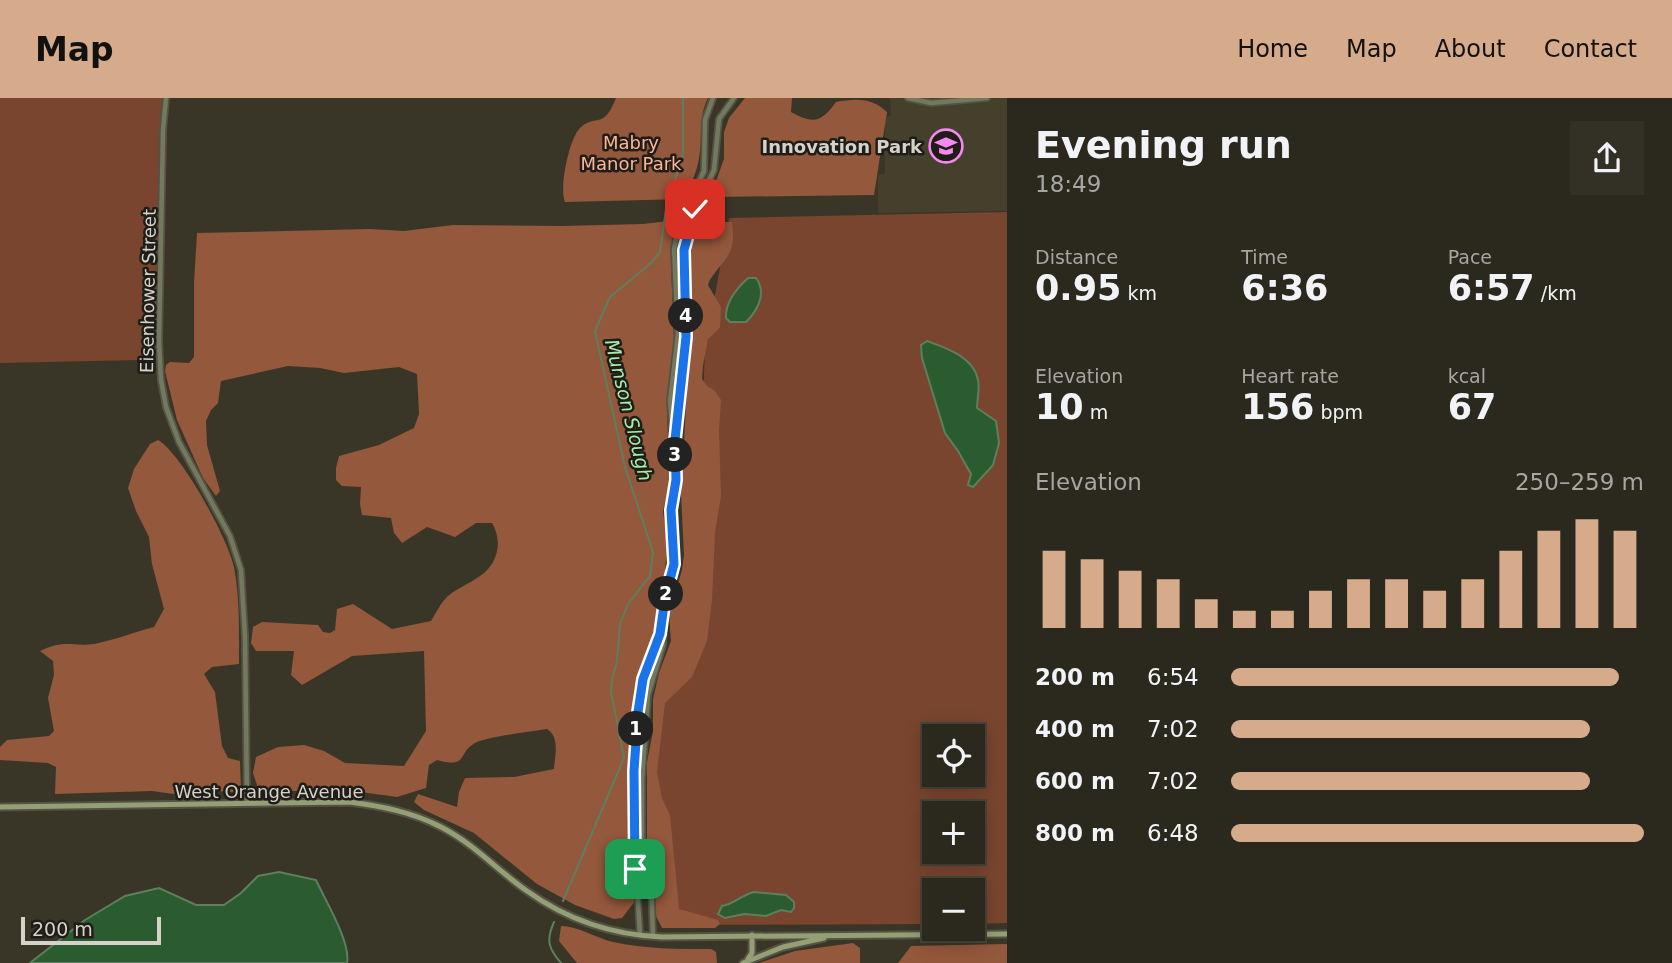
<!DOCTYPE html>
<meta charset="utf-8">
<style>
body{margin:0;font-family:"DejaVu Sans",sans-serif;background:#333026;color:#f1f3f6;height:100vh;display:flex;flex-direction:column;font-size:26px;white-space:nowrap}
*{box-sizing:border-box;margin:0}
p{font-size:23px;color:#a6a6a4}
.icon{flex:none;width:38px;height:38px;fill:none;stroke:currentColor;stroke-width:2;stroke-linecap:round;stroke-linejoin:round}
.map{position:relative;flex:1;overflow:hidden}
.details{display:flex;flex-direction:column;background:#2b281d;width:665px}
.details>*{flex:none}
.fabs{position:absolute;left:922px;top:626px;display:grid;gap:14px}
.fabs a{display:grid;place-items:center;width:63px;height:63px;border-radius:0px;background:#2b281d;box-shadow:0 4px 18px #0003,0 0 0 2px #47443b;font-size:35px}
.scale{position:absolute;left:21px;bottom:18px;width:140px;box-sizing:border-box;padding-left:7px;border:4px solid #d5d2c9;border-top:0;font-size:19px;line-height:24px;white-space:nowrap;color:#d5d2c9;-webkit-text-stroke:5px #1f1d17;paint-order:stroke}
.pin{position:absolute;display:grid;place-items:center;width:60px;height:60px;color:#fff;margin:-30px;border-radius:14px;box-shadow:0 4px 10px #0006}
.km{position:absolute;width:35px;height:35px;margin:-18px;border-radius:50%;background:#222;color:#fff;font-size:19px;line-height:35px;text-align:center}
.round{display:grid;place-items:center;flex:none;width:74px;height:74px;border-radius:0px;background:#333026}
.summary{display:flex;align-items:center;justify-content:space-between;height:119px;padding:0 28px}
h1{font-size:38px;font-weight:700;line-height:52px}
.metrics{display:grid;grid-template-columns:repeat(3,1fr);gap:10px;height:119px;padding:7px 28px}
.metrics div{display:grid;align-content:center}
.metrics b{font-size:35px;font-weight:700}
.metrics small{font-size:19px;font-weight:400}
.metrics p{font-size:19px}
.chart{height:196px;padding:14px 28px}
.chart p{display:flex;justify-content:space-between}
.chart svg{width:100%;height:126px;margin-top:7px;stroke:#d6ab8b;stroke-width:6}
ul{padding:0 28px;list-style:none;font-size:23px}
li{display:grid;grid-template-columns:112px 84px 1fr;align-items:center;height:52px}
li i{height:18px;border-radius:9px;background:#d6ab8b}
header{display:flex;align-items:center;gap:42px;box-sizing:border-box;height:98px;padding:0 35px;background:#d6ab8b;color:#111}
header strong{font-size:33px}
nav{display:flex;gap:38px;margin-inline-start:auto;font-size:24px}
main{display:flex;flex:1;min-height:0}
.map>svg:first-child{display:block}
</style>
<header>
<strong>Map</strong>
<nav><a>Home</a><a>Map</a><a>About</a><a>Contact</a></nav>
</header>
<main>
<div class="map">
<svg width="1007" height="865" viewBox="0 0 1007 865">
<rect width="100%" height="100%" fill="#393627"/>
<!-- built -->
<path fill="#45402b" d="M890 0H1007V113L878 115V77L885 76V19L891 18Z"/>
<!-- green -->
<path fill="#79452e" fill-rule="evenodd" d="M0 0H163L161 13 155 249 150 258 138 262 0 265Z
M1007 114V825L973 826V793H934V826L669 827 652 685 662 602 694 504 705 252 729 120ZM934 639H973V677H934ZM934 716H973V754H934Z"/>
<!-- forest -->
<path fill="#94583c" d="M616 0H708C698 20 703 38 699 60 697 75 690 87 685 101L565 104C559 90 569 41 580 30 596 15 603 33 616 0Z
M745 0H792L791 14C813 26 821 25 836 4 856 0 873 0 887 14L874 97 713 99 712 94 724 61V34L729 20Z
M677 122 672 145 671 165 674 244 667 304 669 387 663 413 667 447 665 475 655 528 634 592 631 649V758L636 802 622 820 614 821 575 807 537 786 474 735 424 712 414 704 418 696 457 709 459 694 465 680 514 679 554 671C555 657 560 639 547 631 529 634 491 638 477 644 456 654 470 671 437 662L429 667 426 690 397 699 353 693H267L258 690 253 675 256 659 278 649 304 647 324 653 345 665 404 668 426 633 424 553 352 558 302 587 291 577 294 553H256L251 545 253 529 262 524 318 527 323 534 330 535 335 532 337 511 353 506 392 531 431 523C436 515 440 506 447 499 457 490 469 486 480 478 498 466 503 443 492 425H476L455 439 427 429 402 445 394 435 391 420 362 417 360 406 361 389 342 388 336 382V370L339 358 379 347 414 330 419 316 417 276 399 269 344 275 320 270 288 268 221 283 218 305 211 312 206 323 207 347 220 393 216 398 203 380 177 322 165 273 166 267 170 264 189 265 194 259V185L197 135 370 131 404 133 453 127 562 128 643 126Z
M709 124H732C735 147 732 155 717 172 713 178 710 180 708 187L721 209 720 230 708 241 703 268 702 281 707 288 715 293 721 302 719 332 721 398 715 435 712 502 707 543 692 579 665 605 657 674 662 700 670 717 679 811 718 822 720 826 715 830H662L656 818 647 741V664L653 633V601L659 575 671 543 669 516 682 472 684 457 681 396 691 219 689 172 693 138 698 128Z
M158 342C182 356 228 441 234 469 240 501 239 534 239 566L212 569 204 576 215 594 222 648 228 660 240 663 241 692 236 694 213 693 174 696 152 693 55 696 56 669 48 665 0 662V649L7 642 49 638 54 633 48 600 54 577 53 563 40 553C65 541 72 549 94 546 115 542 134 534 154 529L164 511 152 466 149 439 136 413 128 390 134 371 150 346Z
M561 828C578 828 596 840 613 844 644 851 679 851 711 851L716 854 717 865H577L559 843Z
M853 845 860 850V865H759L795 853Z
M1007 846V865H898L911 848Z"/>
<!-- water -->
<path fill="#2b5c2f" stroke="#5e7f5d" stroke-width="2" d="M748 180H756C767 195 758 212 746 224H730L726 220C725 204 737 190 748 180Z
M927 243C946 250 974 259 978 282 980 291 977 302 977 310L996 323 999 345 993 367 973 389 968 387 971 376 958 353 945 335 922 260 921 247Z
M279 774 316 782C325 802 351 844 347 865H30L85 822 125 798 159 790 196 807H224L241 795 258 778Z
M754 794 786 797 794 804V810L791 814 781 812 766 818 744 816 725 820 718 816 722 808C735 806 741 797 754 794Z"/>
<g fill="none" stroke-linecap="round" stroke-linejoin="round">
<!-- stream -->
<path stroke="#5e7f5d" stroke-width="2" d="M563 803 624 660 611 594 612 582 617 563 620 526 628 506 650 478 653 454 625 369 595 233 610 199 651 165 660 154 666 111 683 56V0
M554 824C546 842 548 850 561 865"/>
<defs>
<path id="tertiary" d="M166 0 163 32 159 244 161 282 166 309 179 344 230 438 241 472 245 538 247 705
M908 0 931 5 987 0
M673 341 670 303 678 236 674 151 679 127 704 73 705 22 713 0
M640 837 635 753V649L641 589 661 530
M653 838 651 781 642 740V681L648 597 663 547 664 507 675 460 671 418 676 382 675 342 686 239 684 152 692 119 714 72 719 21 734 0"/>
<path id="secondary" d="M0 709 349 704C381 708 412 714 441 729 474 746 497 772 527 793 566 821 613 837 662 839L1007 836
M748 861 752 855V837
M743 865 783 849 824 840"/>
</defs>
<!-- tertiary casing -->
<use href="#tertiary" stroke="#555244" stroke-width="8"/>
<!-- secondary casing -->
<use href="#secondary" stroke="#555244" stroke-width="9"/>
<!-- tertiary -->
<use href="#tertiary" stroke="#72795f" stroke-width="4.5"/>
<!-- secondary -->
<use href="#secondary" stroke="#949f75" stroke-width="5"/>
</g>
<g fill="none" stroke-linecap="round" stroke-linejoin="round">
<defs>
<path id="route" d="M635 771 634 673 638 614 643 581 660 536 665 500 674 466 671 412 676 382 675 342 686 239 684 152 695 111"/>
</defs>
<!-- route casing -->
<use href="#route" stroke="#fff" stroke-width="14"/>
<!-- route -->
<use href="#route" stroke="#1a73e8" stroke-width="9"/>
</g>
<!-- icons -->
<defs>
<symbol id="university-ring" viewBox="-11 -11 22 22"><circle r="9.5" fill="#1f1d17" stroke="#f589ef" stroke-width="1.5"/><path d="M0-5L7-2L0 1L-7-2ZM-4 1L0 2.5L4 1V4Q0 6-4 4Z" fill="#f589ef"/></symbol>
</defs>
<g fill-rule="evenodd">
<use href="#university-ring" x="927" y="29" width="38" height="38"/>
</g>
<g text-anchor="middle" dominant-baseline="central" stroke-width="5" stroke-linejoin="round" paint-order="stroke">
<!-- park labels -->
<g font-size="18" fill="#feb595" stroke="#1f1d17">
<text x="631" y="44">Mabry<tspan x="631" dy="21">Manor Park</tspan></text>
</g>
<!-- poi labels -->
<g font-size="18" font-weight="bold" fill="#d5d2c9" stroke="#1f1d17" text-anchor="end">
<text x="922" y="48">Innovation Park</text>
</g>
<!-- street labels -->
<g font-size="18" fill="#d5d2c9" stroke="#1f1d17">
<text transform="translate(148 193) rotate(-89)">Eisenhower Street</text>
<text x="269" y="693">West Orange Avenue</text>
</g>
<!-- water labels -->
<g font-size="19" font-style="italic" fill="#a6eea8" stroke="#1f1d17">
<text transform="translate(629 312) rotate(76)">Munson Slough</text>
</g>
</g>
</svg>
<div class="fabs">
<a><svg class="icon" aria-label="locate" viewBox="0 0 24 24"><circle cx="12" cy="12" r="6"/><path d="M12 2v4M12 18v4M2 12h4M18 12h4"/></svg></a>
<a>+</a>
<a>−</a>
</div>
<div class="scale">200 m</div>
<div class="pin" style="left:635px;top:771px;background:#1e9e55"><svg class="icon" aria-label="arrive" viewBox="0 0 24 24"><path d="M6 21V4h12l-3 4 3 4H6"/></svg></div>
<div class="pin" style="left:695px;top:111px;background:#d93025"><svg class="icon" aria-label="check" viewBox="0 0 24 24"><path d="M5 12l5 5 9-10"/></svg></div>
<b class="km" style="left:636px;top:631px">1</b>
<b class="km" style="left:666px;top:496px">2</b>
<b class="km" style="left:675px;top:357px">3</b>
<b class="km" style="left:686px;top:218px">4</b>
</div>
<section class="details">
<div class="summary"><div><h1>Evening run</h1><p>18:49</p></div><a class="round"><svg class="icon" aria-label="share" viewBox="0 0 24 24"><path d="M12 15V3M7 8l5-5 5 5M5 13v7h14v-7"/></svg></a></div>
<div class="metrics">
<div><p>Distance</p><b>0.95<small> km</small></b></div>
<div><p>Time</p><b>6:36</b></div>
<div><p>Pace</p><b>6:57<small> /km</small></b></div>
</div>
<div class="metrics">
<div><p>Elevation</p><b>10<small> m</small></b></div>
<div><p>Heart rate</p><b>156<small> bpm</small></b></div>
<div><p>kcal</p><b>67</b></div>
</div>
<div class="chart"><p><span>Elevation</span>250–259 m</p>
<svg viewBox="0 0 160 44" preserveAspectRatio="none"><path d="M5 44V17M15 44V20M25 44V24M35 44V27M45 44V34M55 44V38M65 44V38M75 44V31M85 44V27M95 44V27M105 44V31M115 44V27M125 44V17M135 44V10M145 44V6M155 44V10"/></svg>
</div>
<ul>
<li><b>200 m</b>6:54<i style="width:94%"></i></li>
<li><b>400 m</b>7:02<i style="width:87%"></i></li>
<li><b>600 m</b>7:02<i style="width:87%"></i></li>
<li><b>800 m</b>6:48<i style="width:100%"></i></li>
</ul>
</section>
</main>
